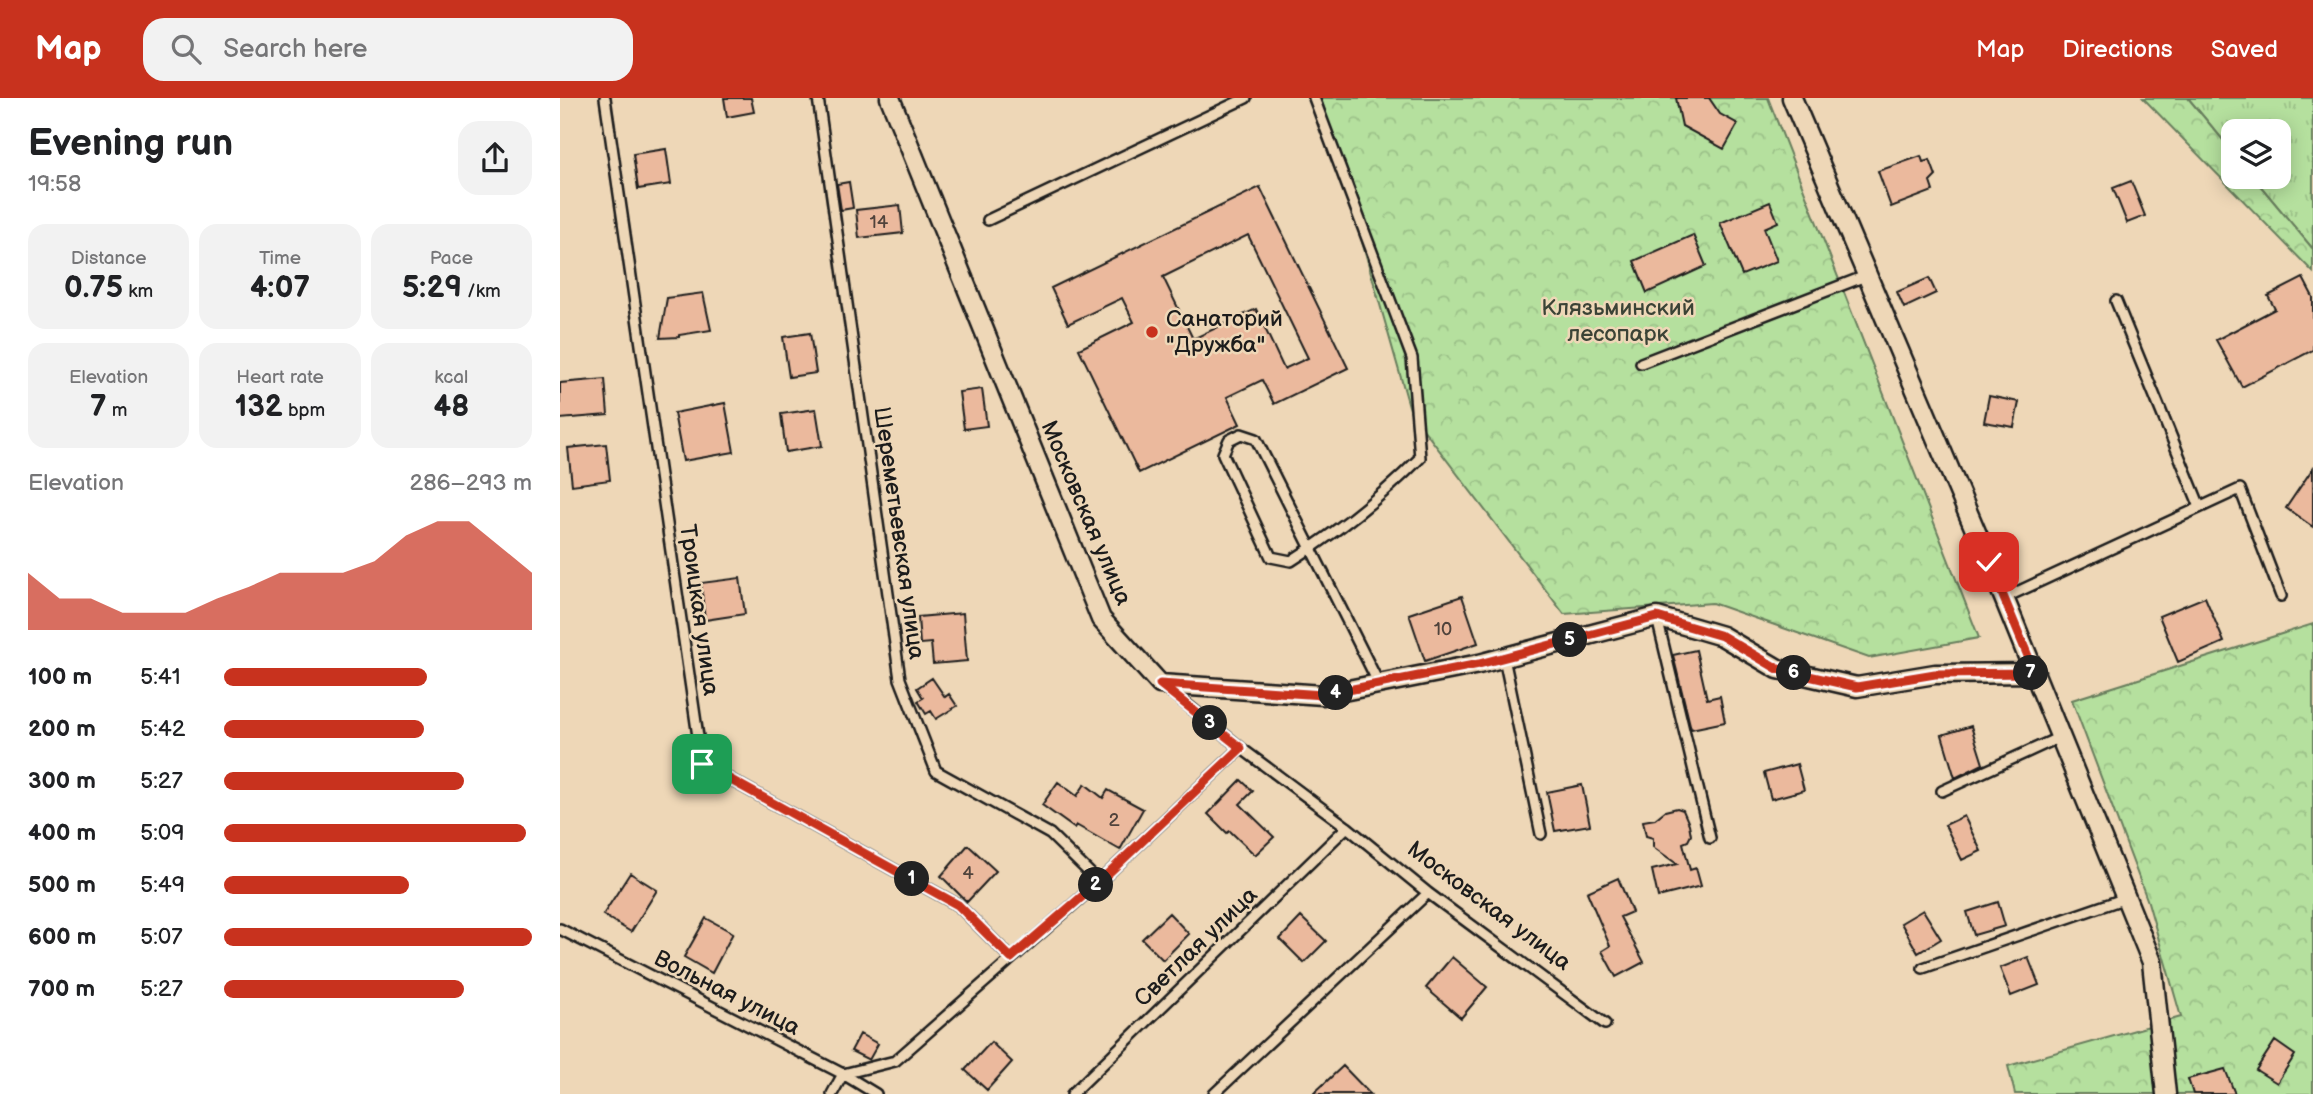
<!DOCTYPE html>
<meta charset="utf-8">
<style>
body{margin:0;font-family:"Balsamiq Sans",sans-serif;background:#f2f2f2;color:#202124;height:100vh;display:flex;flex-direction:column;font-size:26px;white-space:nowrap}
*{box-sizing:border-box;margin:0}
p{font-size:23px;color:#757577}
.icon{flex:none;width:38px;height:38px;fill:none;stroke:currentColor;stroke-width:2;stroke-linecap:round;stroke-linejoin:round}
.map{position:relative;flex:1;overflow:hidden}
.panel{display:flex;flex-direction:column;background:#fff;width:560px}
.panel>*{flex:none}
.buttons{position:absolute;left:1661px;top:21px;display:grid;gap:14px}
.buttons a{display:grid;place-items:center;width:70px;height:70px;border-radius:14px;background:#fff;box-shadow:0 4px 18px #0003;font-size:35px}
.pin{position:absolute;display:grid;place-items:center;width:60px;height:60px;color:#fff;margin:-30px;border-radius:14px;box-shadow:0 4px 10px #0006}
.km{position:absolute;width:35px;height:35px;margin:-18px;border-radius:50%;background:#222;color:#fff;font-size:19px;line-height:35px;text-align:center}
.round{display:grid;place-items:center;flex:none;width:74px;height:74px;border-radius:21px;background:#f2f2f2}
.headline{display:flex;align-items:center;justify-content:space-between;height:119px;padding:0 28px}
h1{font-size:38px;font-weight:700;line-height:52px}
.figures{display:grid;grid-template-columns:repeat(3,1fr);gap:10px;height:119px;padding:7px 28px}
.figures div{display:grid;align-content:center;border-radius:18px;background:#f2f2f2;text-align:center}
.figures b{font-size:30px;font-weight:700}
.figures small{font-size:19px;font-weight:400}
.figures p{font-size:19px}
.chart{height:196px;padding:14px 28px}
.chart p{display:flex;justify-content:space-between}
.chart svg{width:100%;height:126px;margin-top:7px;fill:#c8321e;opacity:.7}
ul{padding:0 28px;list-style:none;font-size:23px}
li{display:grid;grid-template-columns:112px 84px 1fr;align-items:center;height:52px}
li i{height:18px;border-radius:9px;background:#c8321e}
header{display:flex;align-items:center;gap:42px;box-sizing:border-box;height:98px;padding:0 35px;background:#c8321e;color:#fff}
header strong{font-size:33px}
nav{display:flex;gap:38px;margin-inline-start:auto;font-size:24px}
.search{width:490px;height:63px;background:#f2f2f2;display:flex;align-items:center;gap:18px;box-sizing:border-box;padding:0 24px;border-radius:21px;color:#757577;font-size:26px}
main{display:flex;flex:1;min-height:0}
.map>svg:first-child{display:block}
</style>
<header>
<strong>Map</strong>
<div class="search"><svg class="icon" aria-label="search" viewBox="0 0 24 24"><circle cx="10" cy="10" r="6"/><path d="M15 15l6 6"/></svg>Search here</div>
<nav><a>Map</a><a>Directions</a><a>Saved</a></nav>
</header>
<main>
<section class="panel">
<div class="headline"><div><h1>Evening run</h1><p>19:58</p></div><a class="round"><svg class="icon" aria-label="share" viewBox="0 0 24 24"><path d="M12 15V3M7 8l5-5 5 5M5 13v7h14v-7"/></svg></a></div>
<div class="figures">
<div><p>Distance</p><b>0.75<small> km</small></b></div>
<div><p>Time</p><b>4:07</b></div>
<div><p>Pace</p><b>5:29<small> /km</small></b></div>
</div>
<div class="figures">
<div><p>Elevation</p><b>7<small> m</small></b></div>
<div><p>Heart rate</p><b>132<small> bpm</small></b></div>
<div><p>kcal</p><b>48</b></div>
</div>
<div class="chart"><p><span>Elevation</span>286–293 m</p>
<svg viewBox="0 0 160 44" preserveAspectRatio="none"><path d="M0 44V24L10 33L20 33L30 38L40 38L50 38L60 33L70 29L80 24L90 24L100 24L110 20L120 11L130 6L140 6L150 15L160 24V44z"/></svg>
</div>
<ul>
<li><b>100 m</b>5:41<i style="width:66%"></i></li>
<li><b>200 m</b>5:42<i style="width:65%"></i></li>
<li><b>300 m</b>5:27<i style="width:78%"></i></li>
<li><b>400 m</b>5:09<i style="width:98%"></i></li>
<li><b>500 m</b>5:49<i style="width:60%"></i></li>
<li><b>600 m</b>5:07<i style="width:100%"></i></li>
<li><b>700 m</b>5:27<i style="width:78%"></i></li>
</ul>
</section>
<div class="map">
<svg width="1753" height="996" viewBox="0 0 1753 996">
<defs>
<pattern id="grass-tufts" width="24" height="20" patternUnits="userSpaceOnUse" patternTransform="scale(1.75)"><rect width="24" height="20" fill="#b5e09e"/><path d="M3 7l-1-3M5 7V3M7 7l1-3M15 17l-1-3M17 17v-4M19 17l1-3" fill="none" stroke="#9bc088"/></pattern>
<pattern id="forest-crowns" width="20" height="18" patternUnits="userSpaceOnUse" patternTransform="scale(1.75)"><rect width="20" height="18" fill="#b5e09e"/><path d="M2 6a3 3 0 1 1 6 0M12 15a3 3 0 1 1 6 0" fill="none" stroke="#9bc088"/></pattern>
</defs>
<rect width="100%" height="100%" fill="#eed7b7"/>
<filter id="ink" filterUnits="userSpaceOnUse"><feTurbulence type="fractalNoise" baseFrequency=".0143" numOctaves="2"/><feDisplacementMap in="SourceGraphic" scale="14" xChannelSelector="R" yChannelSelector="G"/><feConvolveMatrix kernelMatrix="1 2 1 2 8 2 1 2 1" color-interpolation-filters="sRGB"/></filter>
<g filter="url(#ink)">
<!-- grass -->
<path fill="url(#grass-tufts)" stroke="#687e5d" stroke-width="2" d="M1628 0H1753V151L1693 79H1718V33H1673V54Z"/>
<!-- forest -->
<path fill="url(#forest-crowns)" stroke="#687e5d" stroke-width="2" d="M761 0H1208L1419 540 1309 560 1152 505 1004 516 851 315Z
M1583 0H1628L1673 54V79H1693L1753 151V174Z
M1753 526V996H1455L1448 968 1621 919 1588 804 1512 602Z"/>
<!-- building -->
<path fill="#ebb99d" stroke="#1c1c1c" stroke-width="2" fill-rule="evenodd" d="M164 0H191L194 14 167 19Z
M1116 0H1149L1160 16 1178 26 1164 51 1122 28Z
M106 51 111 86 78 91 73 56Z
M1361 58 1363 64 1370 62 1376 78 1370 84 1373 93 1331 109 1318 73Z
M1571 83 1585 118 1567 125 1553 90Z
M289 84 293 110 281 112 277 86Z
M700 89 788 270 714 306 702 282 667 299 680 326 579 375 519 251 574 224 562 200 508 226 491 190ZM688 137 748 260 724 271 696 211 633 241 603 179Z
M1210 104 1218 124 1204 130 1217 163 1182 177 1160 125Z
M340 107 343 135 299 140 296 112Z
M1133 137 1146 168 1087 195 1074 163Z
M1369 180 1376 195 1344 210 1337 194Z
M1743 180 1753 199V252L1682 289 1656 242 1715 211 1708 198Z
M143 195 151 232 119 237V239L100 240 107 200Z
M250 235 256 275 229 279 223 239Z
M45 281 48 317 0 321V285Z
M422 291 427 328 404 331 399 294Z
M1429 298 1459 304 1454 329 1424 324Z
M165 305 174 354 123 363 114 315Z
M256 311 262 348 226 354 221 316Z
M46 346 50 382 12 387 8 350Z
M1753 370V429L1726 410Z
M180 480 185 516 145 522 141 485Z
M902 498 918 545 865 563 849 516Z
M1645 499 1664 544 1618 564 1599 518Z
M403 515 407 563 373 566 371 545 360 546 358 519Z
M1136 552 1147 601 1160 598 1165 624 1131 631 1113 557Z
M372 580 385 599 389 596 397 608 376 621 371 613 366 616 358 603 363 600 357 590Z
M1411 628 1423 666 1395 680 1382 637Z
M1237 666 1244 692 1211 701 1204 675Z
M681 682 693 693 680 706 714 739 695 757 670 733 667 735 648 716Z
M498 684 517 698 525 686 543 700 548 692 583 711 560 752 516 727 514 730 482 707Z
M1022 687 1030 727 995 733 987 694Z
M1117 710 1123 712 1129 726 1131 737 1128 743 1123 745 1130 772 1136 770 1141 788 1098 799 1092 772 1117 766 1093 749V740L1086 738 1083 723 1095 721 1105 713Z
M1404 718 1421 753 1402 762 1385 727Z
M408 747 436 773 407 804 381 778Z
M70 775 97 792 71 834 43 817Z
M1058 780 1072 814 1060 819 1084 864 1056 879 1042 853 1050 848 1027 794Z
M1438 804 1445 828 1414 837 1407 814Z
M1363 812 1381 841 1358 855 1341 825Z
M609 815 629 836 603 862 582 841Z
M741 819 766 843 744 865 720 841Z
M146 820 173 835 152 875 124 859Z
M892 859 927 889 901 920 866 890Z
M1468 859 1479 887 1451 898 1440 870Z
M300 936 318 946 309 962 291 953Z
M1715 943 1735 957 1717 985 1696 972Z
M431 944 452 964 427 992 405 972Z
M783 968 810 996H753Z
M1665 971 1675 996H1633L1628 981Z"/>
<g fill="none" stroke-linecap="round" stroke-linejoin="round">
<defs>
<path id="lane" d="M45 0 142 666 398 807 451 860
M258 0 340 581 376 673 490 736 539 784
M754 0 852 260 860 360C821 399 777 434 731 463L711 459 663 356 669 342 681 336 696 341 819 586
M428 122 686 0
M1556 203 1640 409
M1081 265 1308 177
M1444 500 1680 391 1721 498
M1097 520 1150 740
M944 560 981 736
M605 589 681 650 787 729 868 795 1045 926
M1382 693 1500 639
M0 831 283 976 316 996
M1363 870 1566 800
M272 996 283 976 335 963 539 784 681 650
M512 996 787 729
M654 996 868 795"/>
<path id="street" d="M330 0 541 521 600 586 763 597 919 566 1097 519 1162 538 1218 571 1297 589 1375 576 1475 575
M1232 0 1444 500 1592 864 1606 996"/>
</defs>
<!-- lane casing -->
<use href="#lane" stroke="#1c1c1c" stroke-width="14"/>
<!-- street casing -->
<use href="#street" stroke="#1c1c1c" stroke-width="23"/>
<!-- lane -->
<use href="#lane" stroke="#eed7b7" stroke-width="9"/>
<!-- street -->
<use href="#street" stroke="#eed7b7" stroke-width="18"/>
</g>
</g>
<g fill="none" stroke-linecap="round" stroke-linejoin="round" filter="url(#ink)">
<defs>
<path id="route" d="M142 666 398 807 451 860 539 784 681 650 600 586 763 597 919 566 1097 519 1162 538 1218 571 1297 589 1375 576 1475 575 1429 464"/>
</defs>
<!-- route casing -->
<use href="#route" stroke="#fff" stroke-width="14"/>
<!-- route -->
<use href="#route" stroke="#c8321e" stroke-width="9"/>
</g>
<!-- markers -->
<circle fill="#c8321e" stroke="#eed7b7" stroke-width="2.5" cx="592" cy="234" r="7"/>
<g text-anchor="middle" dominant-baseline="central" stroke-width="5" stroke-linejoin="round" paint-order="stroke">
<!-- number labels -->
<g font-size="19" fill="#50433c">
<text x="319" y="124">14</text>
<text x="883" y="531">10</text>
<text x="554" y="722">2</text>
<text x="408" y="775">4</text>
</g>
<!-- park labels -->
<g font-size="23" fill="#3b4336" stroke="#eed7b7">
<text x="1058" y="210">Клязьминский<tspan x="1058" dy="26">лесопарк</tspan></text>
</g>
<!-- poi labels -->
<g font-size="23" fill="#1c1c1c" stroke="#eed7b7" text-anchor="start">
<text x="606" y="221">Санаторий<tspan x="606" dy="26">"Дружба"</tspan></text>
</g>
<!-- street labels -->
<g font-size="23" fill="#1c1c1c" stroke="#eed7b7">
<text transform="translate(526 415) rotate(67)">Московская улица</text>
<text transform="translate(339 435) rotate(82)">Шереметьевская улица</text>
<text transform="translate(139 512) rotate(82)">Троицкая улица</text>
<text transform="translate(929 808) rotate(37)">Московская улица</text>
<text transform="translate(636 849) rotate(-44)">Светлая улица</text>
<text transform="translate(167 895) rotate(27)">Вольная улица</text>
</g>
</g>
</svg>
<div class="buttons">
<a><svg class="icon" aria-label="layers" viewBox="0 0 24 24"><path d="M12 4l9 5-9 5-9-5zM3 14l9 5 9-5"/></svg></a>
</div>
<div class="pin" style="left:142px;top:666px;background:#1e9e55"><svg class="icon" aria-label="arrive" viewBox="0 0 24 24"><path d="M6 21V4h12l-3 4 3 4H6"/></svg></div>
<div class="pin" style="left:1429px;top:464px;background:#d93025"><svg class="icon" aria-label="check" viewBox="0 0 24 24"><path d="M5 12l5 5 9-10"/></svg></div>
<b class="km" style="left:352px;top:781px">1</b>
<b class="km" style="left:536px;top:787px">2</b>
<b class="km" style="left:650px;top:625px">3</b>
<b class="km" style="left:776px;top:595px">4</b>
<b class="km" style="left:1010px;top:542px">5</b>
<b class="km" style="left:1234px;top:575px">6</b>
<b class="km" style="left:1471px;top:575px">7</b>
</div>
</main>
